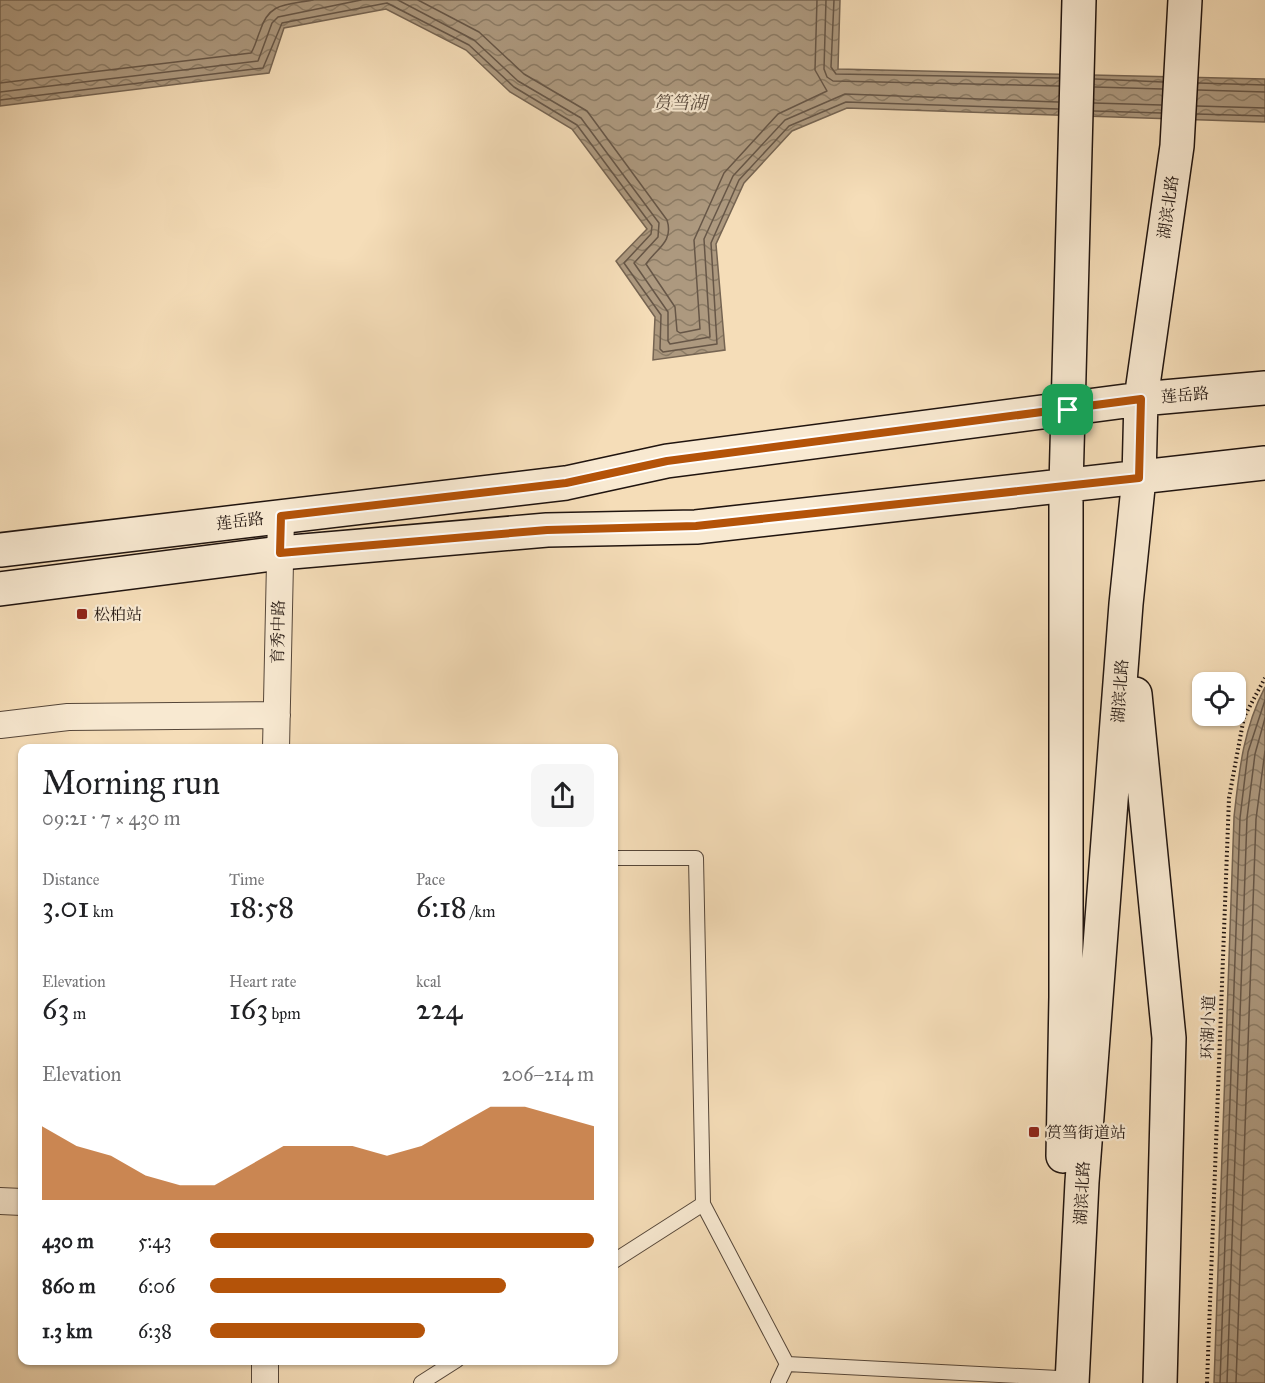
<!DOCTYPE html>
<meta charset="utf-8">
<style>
body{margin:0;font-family:"IM FELL Great Primer","Noto Serif SC",serif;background:#f6f6f6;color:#202124;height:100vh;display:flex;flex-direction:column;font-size:22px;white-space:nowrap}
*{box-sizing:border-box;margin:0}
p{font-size:20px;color:#757577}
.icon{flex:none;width:33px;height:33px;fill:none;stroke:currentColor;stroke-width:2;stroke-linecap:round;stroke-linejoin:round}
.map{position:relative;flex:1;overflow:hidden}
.side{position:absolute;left:18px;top:744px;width:600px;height:621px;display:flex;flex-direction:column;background:#fff;border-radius:12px;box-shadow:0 2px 4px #0004}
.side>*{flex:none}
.tools{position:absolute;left:1192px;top:672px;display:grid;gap:12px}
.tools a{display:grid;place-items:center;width:54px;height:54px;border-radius:12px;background:#fff;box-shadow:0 2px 4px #0004;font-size:30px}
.pin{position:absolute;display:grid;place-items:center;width:51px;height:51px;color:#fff;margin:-26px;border-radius:12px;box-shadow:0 3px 9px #0006}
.round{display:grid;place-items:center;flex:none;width:63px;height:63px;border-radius:12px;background:#f6f6f6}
.headline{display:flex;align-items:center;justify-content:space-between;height:102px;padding:0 24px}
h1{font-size:33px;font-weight:600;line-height:45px}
.metrics{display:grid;grid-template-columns:repeat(3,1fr);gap:9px;height:102px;padding:6px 24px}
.metrics div{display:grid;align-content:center}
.metrics b{font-size:30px;font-weight:600}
.metrics small{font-size:16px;font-weight:400}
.metrics p{font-size:16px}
.chart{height:168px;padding:12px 24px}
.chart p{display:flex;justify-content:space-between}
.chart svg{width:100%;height:108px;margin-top:6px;fill:#b45309;opacity:.7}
ul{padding:0 24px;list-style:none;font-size:20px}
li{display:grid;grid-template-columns:96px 72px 1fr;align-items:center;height:45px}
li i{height:15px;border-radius:8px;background:#b45309}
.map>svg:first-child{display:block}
</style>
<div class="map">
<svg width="1265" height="1383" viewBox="0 0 1265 1383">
<defs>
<pattern id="water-waves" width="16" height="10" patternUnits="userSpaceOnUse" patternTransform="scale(1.5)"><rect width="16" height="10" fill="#ad997f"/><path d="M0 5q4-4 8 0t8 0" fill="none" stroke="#8c7c66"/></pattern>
</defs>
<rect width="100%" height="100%" fill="#f5ddb8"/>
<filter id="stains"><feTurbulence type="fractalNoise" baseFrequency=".00333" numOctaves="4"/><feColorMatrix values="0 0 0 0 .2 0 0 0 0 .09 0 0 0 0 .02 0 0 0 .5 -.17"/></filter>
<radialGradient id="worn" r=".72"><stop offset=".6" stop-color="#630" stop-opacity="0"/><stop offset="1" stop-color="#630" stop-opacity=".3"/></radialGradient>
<!-- water -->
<path fill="url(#water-waves)" stroke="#756452" stroke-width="1.5" d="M0 0H840L838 69 1265 79V122L847 108 792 131 744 183 716 244 725 350 653 360 655 317 616 261 647 229 572 129 510 92 466 50 386 9 284 28 269 73 0 106Z
M1265 687V1383H1214L1234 817C1239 772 1243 729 1265 687Z"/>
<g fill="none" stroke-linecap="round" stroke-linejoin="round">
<!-- shore -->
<path stroke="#665647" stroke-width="1.5" d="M398 0 474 40 518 81 581 118 659 223 658 237 634 263 668 312V341L670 344 710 337 704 239 733 176 785 120 845 94 1058 102
M418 0 479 32 524 74 587 111 667 220C674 242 656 249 646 264L675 307 677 331 680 333 700 329 694 240 724 173 778 114 827 91 815 70 817 0
M826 0 824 69 827 77 833 81 1059 86
M834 0 831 67 836 74 1059 78
M1095 79 1163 82
M0 83 251 53C255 47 257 38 260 31 269 2 286 5 313 0
M1198 83 1265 85
M1095 87 1162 89
M1198 90 1265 92
M0 92 258 61 272 23 278 17 361 0
M0 100 263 68 282 23 387 3 469 45 514 87 577 125 652 226 651 234 624 263 661 315 660 349 663 352 717 344 711 243 739 180 789 126 846 102 1058 109
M1094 103 1161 105
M1197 106 1265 108
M1094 111 1161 113
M1197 114 1265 116
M1220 1383 1240 818 1248 752 1265 700
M1227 1383 1247 818 1255 754 1265 718
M1236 1383 1256 819 1265 751"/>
<defs>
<path id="service" d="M614 858H696L703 1204 787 1364
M614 1261 703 1204
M421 1383 457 1360
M778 1383 787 1364 1058 1378"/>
<path id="minor" d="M0 725 68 717 277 715
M276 748 281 516
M0 1201 22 1202
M265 1383V1360"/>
<path id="secondary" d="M0 550 566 483 667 461 1141 399 1265 388
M0 589 280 553 547 530 696 527 1265 463
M1135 694 1169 1038 1160 1383
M1063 1156 1066 997V486L1079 0
M1072 1383 1082 1182 1126 604 1139 478 1141 399 1177 146 1185 0"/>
</defs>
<!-- service casing -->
<use href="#service" stroke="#554639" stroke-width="16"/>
<!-- minor casing -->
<use href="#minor" stroke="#554639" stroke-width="28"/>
<!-- secondary casing -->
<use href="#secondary" stroke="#20140f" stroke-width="36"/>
<!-- path -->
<path stroke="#20140f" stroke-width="4" stroke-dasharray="1.5 3" stroke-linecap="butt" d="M1207 1383 1229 798 1244 717 1265 678"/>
<!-- service -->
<use href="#service" stroke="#f8e9d1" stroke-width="14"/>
<!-- minor -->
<use href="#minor" stroke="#f8e9d1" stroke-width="26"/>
<!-- secondary -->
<use href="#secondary" stroke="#f8e9d1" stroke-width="33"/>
</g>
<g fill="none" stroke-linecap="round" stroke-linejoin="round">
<defs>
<path id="route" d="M1141 399 1139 478 696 526 547 530 280 553 281 516 566 483 667 461Z"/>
</defs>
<!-- route casing -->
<use href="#route" stroke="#fff" stroke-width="12"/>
<!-- route -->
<use href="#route" stroke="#b45309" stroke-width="8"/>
</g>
<!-- markers -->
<g fill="#8f2418" stroke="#f8e9d1" stroke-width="2">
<rect x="76" y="608" width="12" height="12" rx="3"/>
<rect x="1028" y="1126" width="12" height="12" rx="3"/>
</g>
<g text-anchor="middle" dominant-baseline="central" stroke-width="4.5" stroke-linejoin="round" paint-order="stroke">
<!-- street labels -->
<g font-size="16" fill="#20140f" stroke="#f8e9d1">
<text transform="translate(1168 207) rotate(-82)">湖滨北路</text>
<text transform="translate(1185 395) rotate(-5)">莲岳路</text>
<text transform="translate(240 521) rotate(-7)">莲岳路</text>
<text transform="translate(278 632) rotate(-89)">育秀中路</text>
<text transform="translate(1120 691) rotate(-86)">湖滨北路</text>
<text transform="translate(1208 1027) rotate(-88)">环湖小道</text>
<text transform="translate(1082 1193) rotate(-87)">湖滨北路</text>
</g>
<!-- poi labels -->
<g font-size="16" fill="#20140f" stroke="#f8e9d1" text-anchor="start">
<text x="94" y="614">松柏站</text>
<text x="1046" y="1132">筼筜街道站</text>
</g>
<!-- water labels -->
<g font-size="18" font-style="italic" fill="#58493c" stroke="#f8e9d1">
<text x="680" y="103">筼筜湖</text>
</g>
</g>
<rect width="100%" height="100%" filter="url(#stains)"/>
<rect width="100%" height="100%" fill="url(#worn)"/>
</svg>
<div class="tools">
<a><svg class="icon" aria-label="locate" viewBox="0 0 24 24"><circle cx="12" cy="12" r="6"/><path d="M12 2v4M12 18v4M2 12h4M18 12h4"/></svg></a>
</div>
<div class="pin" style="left:1068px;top:410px;background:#1e9e55"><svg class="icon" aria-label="arrive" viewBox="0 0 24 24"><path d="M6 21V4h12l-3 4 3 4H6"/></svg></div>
<section class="side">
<div class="headline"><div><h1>Morning run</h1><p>09:21 · 7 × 430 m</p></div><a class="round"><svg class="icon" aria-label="share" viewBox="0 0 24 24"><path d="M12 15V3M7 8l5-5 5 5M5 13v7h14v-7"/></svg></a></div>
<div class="metrics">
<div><p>Distance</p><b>3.01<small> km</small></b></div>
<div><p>Time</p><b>18:58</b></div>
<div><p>Pace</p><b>6:18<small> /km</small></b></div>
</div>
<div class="metrics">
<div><p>Elevation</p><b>63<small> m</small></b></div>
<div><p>Heart rate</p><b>163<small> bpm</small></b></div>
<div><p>kcal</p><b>224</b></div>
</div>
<div class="chart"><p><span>Elevation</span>206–214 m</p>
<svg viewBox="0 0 160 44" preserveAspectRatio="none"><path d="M0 44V14L10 22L20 26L30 34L40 38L50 38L60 30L70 22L80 22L90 22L100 26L110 22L120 14L130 6L140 6L150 10L160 14V44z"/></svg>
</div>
<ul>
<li><b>430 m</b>5:43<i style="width:100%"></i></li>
<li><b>860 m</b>6:06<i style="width:77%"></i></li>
<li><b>1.3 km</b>6:38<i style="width:56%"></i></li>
</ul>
</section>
</div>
